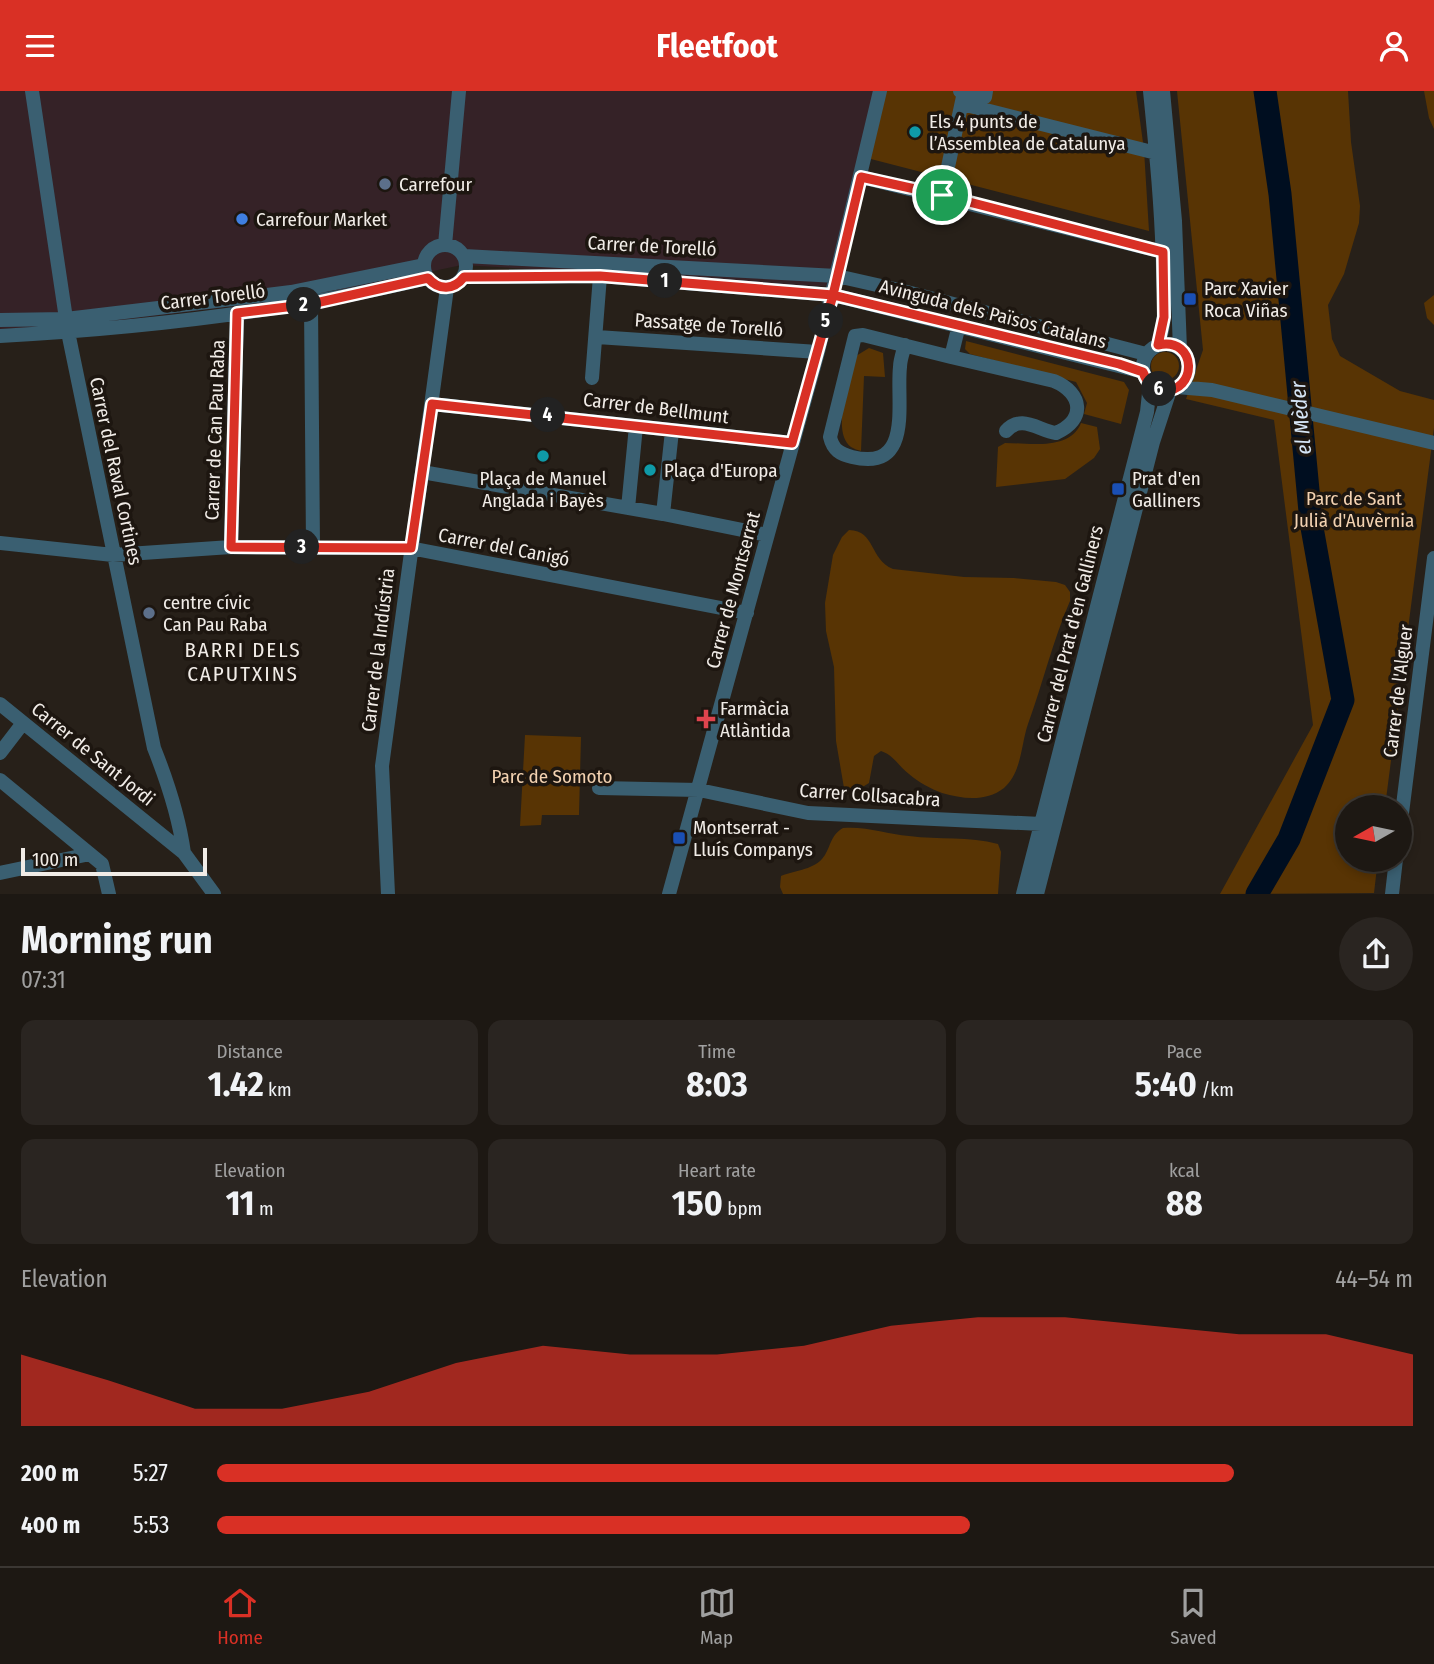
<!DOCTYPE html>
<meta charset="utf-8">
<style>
body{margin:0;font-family:"Fira Sans Condensed",sans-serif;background:#2a2521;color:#f1f3f6;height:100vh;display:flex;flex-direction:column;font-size:26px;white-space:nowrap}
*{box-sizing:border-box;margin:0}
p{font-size:23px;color:#a0a0a0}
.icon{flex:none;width:38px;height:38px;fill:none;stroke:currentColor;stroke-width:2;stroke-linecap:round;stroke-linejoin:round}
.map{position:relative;height:803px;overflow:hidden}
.drawer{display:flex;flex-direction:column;background:#1d1813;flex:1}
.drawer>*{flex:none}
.needle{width:46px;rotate:261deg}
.tools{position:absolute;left:1335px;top:704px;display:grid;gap:14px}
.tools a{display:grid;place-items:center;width:77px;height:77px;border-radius:50%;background:#1d1813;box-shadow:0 4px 10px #0003,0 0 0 2px #3b3733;font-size:35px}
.scale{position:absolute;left:21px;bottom:18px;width:186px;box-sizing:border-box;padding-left:7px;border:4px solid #f1ece7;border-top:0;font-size:19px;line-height:24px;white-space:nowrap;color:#f1ece7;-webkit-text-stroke:5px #1d1610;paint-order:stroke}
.pin{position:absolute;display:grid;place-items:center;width:60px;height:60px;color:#fff;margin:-30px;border:4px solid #fff;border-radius:50%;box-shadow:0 2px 7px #0007}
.km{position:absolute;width:35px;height:35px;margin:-18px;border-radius:50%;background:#222;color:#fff;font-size:19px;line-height:35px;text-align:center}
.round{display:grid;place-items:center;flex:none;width:74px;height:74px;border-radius:37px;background:#2a2521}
.head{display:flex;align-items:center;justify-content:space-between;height:119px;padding:0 21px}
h1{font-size:38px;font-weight:700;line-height:52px}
.figures{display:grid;grid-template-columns:repeat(3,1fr);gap:10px;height:119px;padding:7px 21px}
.figures div{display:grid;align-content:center;border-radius:14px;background:#2a2521;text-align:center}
.figures b{font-size:35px;font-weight:700}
.figures small{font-size:19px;font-weight:400}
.figures p{font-size:19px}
.chart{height:196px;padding:14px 21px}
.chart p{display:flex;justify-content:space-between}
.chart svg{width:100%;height:126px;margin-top:7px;fill:#d93025;opacity:.7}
ul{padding:0 21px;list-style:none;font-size:23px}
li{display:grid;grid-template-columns:112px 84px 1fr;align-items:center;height:52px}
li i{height:18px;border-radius:9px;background:#d93025}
header{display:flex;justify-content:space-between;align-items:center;height:91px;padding:0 21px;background:#d93025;color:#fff;font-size:32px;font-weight:700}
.tab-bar{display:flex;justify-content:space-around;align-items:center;height:98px;border-top:2px solid #3b3733;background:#1d1813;font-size:19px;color:#a0a0a0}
.tab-bar a{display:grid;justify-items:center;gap:4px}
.tab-bar .on{color:#d93025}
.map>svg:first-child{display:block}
</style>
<header><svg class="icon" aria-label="menu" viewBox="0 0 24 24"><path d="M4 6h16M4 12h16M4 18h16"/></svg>Fleetfoot<svg class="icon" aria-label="person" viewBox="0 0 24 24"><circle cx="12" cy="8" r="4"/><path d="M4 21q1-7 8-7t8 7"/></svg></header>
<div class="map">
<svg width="1434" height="803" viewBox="0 0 1434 803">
<rect width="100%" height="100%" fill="#272019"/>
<!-- industrial -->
<path fill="#352227" d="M0 0H885L834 196 462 174 309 206 73 235 0 238Z"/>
<!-- green -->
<path fill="#583404" d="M885 0H1136L1144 59 1149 140 867 67Z
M1177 0H1348L1351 51 1360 115 1359 132 1344 183 1328 214 1332 248 1340 265 1400 300 1434 309V337L1385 716H1348V768H1378L1374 802 1220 803 1313 634 1274 329 1186 308 1203 259Z
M1424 0H1434V38L1429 27Z
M1434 204V234L1427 227 1424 212Z
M966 250 1124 291 1129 299 1121 333 1084 323 1087 312 1076 291 970 263 965 258Z
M869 257 883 262 885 286 864 285 861 360C858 359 854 358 851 356 830 340 851 287 856 265Z
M1151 275a14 14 0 1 1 28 0a14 14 0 1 1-28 0Z
M1081 332 1097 336 1100 358 1094 367 1065 388 996 396 998 356 1005 352C1029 352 1070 360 1081 332Z
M849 439C876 440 869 468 893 478L964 486 1014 487 1056 491 1065 494 1070 501V510C1053 549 1043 592 1028 633 1021 653 1022 681 1004 697 986 711 963 708 942 702 931 698 918 691 909 683 898 675 895 665 881 660L874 665 869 692 861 697H844L836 650 834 576 826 540 825 512 833 464 842 446Z
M525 644 581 646 579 724H542L541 734 520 735Z
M843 737C866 735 887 743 909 745 939 749 969 745 998 753L1001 761 998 803H783L780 796 781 785C793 780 812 779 822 768 831 758 829 745 843 737Z"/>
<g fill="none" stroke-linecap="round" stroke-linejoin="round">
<!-- river -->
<path stroke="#000e20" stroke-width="23" d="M1257 803 1289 748 1343 609 1311 431 1280 103 1265 0"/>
<!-- minor -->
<path stroke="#3a5f71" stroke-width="14" d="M32 0 68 241 154 657C168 692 179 726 184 762
M960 0 985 6 986 0
M1150 0C1156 60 1162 119 1163 179 1164 205 1167 229 1158 254
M1163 0 1175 130 1180 258
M962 13 1156 62
M861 86 1163 161
M942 104 964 1
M424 175a21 21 0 1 1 42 0a21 21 0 1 1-42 0Z
M445 154 459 0
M464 165 837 185 899 199 1146 263
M464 186 600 185 833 204 1143 281
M311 213 313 456
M0 229 66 228 291 201 424 174
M0 245C144 237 288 221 427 187
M597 246 818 261
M1143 276a23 23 0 1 1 46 0a23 23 0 1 1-46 0Z
M905 254C903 261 900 269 900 276 896 311 914 381 852 366 840 363 833 359 830 346L855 245 863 244 951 266 959 234
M951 266 1054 290C1083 302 1086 329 1056 342 1038 339 1021 323 1006 340
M592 287 600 185
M1177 296 1212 299 1434 352
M432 313 792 352
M422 381 663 423 767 444
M628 417 636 335
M663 423 672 340
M0 452 113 464 231 456 410 457 747 522
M231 456 237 222
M0 613 184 762 214 803
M0 662 23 632
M0 689 102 773 109 803
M599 697 699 699 808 722 1041 733
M1400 738 1434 467
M0 782 90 763
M388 803 382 675 447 197
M669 803 818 261 880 0
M1023 803 1147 321 1150 293
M1037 803 1153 351 1170 299
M1392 803 1396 768"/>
</g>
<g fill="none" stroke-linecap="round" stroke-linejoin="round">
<defs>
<path id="route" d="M942 104 861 86 833 204 600 185 464 186C454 199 439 200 428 187L311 213 237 222 231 456 411 457 432 313 792 352 833 204 1119 273 1143 281C1146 290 1152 297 1162 299 1198 303 1198 245 1158 254L1164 226 1163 161 942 104"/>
</defs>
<!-- route casing -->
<use href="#route" stroke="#fff" stroke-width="14"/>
<!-- route -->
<use href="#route" stroke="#d93025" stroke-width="9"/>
</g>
<!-- markers -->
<g fill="#0f9aa8" stroke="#1d1610" stroke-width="2.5">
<circle cx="915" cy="41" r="7"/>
<circle cx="543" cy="365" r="7"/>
<circle cx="650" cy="379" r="7"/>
</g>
<g fill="#5c6f8a" stroke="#1d1610" stroke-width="2.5">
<circle cx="385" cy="93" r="7"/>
<circle cx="149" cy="522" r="7"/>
</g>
<circle fill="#3f7fe0" stroke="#1d1610" stroke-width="2.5" cx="242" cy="128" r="7"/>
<g fill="#1a4fb4" stroke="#1d1610" stroke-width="2.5">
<rect x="1183" y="201" width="14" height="14" rx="3.5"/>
<rect x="1111" y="391" width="14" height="14" rx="3.5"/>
<rect x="672" y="740" width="14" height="14" rx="3.5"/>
</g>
<path fill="#e0444e" stroke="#1d1610" stroke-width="2.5" d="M702.5 617.5h7v7h7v7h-7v7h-7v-7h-7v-7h7z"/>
<g text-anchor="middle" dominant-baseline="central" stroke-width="7" stroke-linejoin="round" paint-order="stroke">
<!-- poi labels -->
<g font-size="19" fill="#f1ece7" stroke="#1d1610" text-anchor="start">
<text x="929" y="30">Els 4 punts de<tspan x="929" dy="22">l’Assemblea de Catalunya</tspan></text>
<text x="399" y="93">Carrefour</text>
<text x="256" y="128">Carrefour Market</text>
<text x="1204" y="197">Parc Xavier<tspan x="1204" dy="22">Roca Viñas</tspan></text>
<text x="664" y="379">Plaça d'Europa</text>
<text x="543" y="387" text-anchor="middle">Plaça de Manuel<tspan x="543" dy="22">Anglada i Bayès</tspan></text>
<text x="1132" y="387">Prat d'en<tspan x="1132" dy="22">Galliners</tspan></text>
<text x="163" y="511">centre cívic<tspan x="163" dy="22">Can Pau Raba</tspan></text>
<text x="720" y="617">Farmàcia<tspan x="720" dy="22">Atlàntida</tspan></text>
<text x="693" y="736">Montserrat -<tspan x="693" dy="22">Lluís Companys</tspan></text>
</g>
<!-- street labels -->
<g font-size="19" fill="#f1ece7" stroke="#1d1610">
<text transform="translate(652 155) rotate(3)">Carrer de Torelló</text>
<text transform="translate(213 206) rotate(-7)">Carrer Torelló</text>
<text transform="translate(993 223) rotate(14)">Avinguda dels Països Catalans</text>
<text transform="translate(709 234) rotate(4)">Passatge de Torelló</text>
<text transform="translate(656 317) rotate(7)">Carrer de Bellmunt</text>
<text transform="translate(215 339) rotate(-88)">Carrer de Can Pau Raba</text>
<text transform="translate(116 380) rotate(78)">Carrer del Raval Cortines</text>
<text transform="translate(504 456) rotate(11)">Carrer del Canigó</text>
<text transform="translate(733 499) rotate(-75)">Carrer de Montserrat</text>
<text transform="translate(1070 543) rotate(-76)">Carrer del Prat d'en Galliners</text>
<text transform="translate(378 559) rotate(-83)">Carrer de la Indústria</text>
<text transform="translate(1398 600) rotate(-83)">Carrer de l'Alguer</text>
<text transform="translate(93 663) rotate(39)">Carrer de Sant Jordi</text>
<text transform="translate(870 704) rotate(4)">Carrer Collsacabra</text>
</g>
<!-- park labels -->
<g font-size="19" fill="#f3d2b1" stroke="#1d1610">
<text x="1354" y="407">Parc de Sant<tspan x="1354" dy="22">Julià d'Auvèrnia</tspan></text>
<text x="552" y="685">Parc de Somoto</text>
</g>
<!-- water labels -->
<g font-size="21" font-style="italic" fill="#d6e6f7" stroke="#1d1610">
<text transform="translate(1301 327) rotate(-95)">el Mèder</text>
</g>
<!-- neighbourhood labels -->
<g font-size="21" letter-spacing="2" fill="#f1ece7" stroke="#1d1610">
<text x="243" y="559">BARRI DELS<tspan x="243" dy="24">CAPUTXINS</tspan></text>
</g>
</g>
</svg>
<div class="tools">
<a><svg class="needle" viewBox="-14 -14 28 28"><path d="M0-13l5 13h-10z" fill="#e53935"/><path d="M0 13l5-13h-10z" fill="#a0a0a0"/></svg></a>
</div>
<div class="scale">100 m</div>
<div class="pin" style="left:942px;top:104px;background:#1e9e55"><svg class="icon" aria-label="arrive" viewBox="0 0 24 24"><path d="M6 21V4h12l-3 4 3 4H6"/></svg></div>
<b class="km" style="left:665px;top:190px">1</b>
<b class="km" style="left:304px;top:214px">2</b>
<b class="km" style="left:302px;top:456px">3</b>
<b class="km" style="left:548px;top:324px">4</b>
<b class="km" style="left:826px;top:230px">5</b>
<b class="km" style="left:1159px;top:298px">6</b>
</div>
<section class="drawer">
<div class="head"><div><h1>Morning run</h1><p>07:31</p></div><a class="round"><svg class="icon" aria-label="share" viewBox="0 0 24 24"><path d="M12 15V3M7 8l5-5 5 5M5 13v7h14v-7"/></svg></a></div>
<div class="figures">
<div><p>Distance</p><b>1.42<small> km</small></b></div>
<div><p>Time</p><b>8:03</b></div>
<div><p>Pace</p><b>5:40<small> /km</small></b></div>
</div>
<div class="figures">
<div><p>Elevation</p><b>11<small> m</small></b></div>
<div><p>Heart rate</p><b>150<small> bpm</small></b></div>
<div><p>kcal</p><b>88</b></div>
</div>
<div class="chart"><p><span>Elevation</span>44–54 m</p>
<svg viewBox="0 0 160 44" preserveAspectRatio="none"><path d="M0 44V19L10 28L20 38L30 38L40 32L50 22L60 16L70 19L80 19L90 16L100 9L110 6L120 6L130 9L140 12L150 12L160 19V44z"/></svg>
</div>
<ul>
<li><b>200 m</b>5:27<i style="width:85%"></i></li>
<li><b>400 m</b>5:53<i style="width:63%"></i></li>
</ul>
</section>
<nav class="tab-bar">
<a class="on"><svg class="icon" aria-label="home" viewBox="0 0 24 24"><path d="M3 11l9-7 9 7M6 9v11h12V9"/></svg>Home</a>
<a><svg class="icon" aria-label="map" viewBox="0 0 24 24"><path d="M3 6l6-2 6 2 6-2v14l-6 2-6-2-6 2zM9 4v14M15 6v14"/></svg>Map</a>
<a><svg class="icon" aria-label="saved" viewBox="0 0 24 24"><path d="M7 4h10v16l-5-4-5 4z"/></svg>Saved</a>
</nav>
